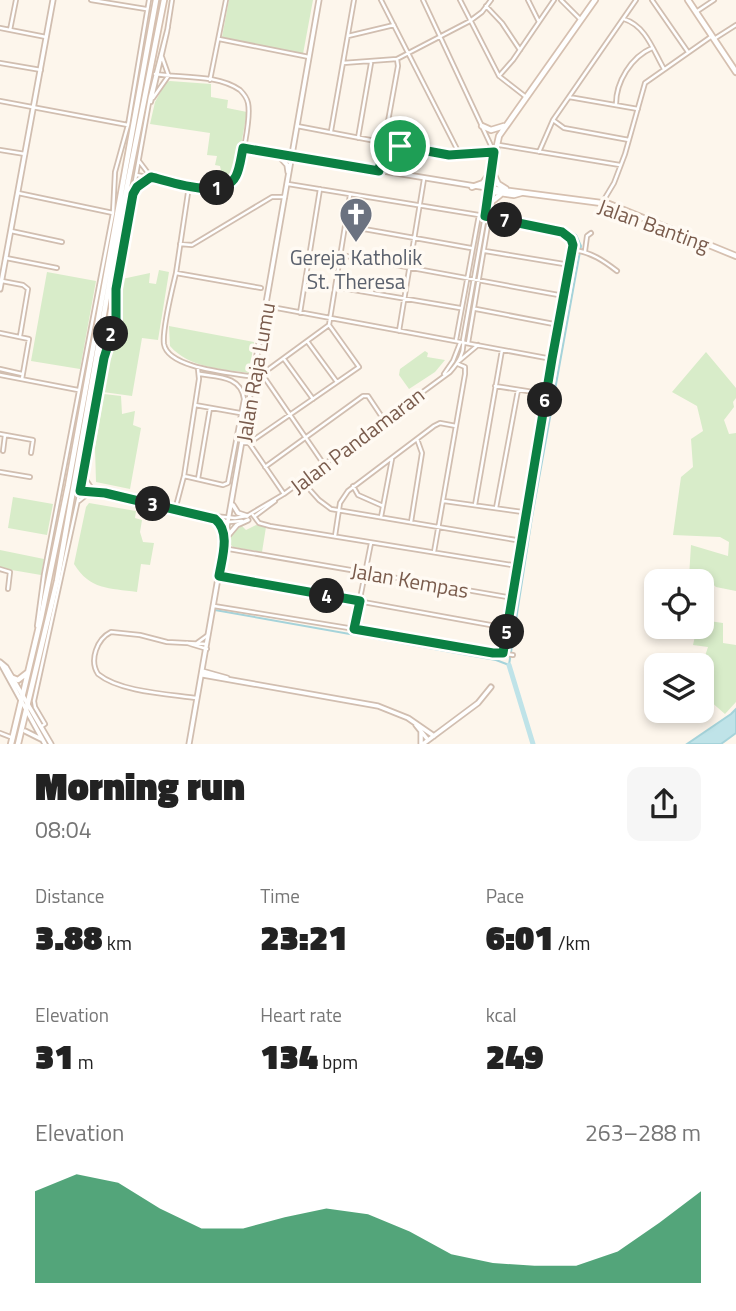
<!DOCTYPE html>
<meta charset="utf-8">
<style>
body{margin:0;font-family:"Titillium Web",sans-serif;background:#f6f6f6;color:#222;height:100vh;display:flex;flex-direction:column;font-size:26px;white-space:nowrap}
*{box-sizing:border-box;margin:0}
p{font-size:23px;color:#767676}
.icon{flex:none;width:38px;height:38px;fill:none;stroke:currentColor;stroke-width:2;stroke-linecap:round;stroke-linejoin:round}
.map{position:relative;height:744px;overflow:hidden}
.side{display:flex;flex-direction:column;background:#fff;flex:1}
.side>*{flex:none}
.buttons{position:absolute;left:644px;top:569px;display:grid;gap:14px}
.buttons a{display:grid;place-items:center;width:70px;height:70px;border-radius:14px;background:#fff;box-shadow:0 4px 10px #0003;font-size:35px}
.pin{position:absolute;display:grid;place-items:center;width:60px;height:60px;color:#fff;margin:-30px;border:4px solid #fff;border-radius:50%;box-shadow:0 2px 7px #0007}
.km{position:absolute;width:35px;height:35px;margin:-18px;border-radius:50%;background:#222;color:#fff;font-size:19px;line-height:35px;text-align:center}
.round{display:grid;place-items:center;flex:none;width:74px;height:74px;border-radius:14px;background:#f6f6f6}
.headline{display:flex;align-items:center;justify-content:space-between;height:119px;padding:0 35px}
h1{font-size:38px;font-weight:800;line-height:52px}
.metrics{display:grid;grid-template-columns:repeat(3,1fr);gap:10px;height:119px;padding:7px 35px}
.metrics div{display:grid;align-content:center}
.metrics b{font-size:35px;font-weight:800}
.metrics small{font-size:19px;font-weight:400}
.metrics p{font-size:19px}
.chart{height:196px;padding:14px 35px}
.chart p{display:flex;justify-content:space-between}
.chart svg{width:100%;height:126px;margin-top:7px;fill:#0b8043;opacity:.7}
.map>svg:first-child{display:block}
</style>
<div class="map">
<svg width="736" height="744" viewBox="0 0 736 744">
<rect width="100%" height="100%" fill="#fdf6ec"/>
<!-- green -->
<path fill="#d8ecc9" d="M229 0H313L303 54 222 37Z
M170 81 211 84V97L228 100 227 108 247 112 236 173 224 184 220 166 215 165 217 156 207 155 210 133 150 124 155 102 166 82Z
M159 270 169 272 158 340 142 338 132 396 103 392 119 321 122 279 150 273 149 283 156 284Z
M47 272 96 281 80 369 31 361Z
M169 326 254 342 249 373C222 369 189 368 170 346Z
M425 351 428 353 427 357 445 360 435 372 409 389 399 375 400 369Z
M706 352 736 388V398L733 402 734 407 724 420 729 434 736 433V591L716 587 707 579 689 577 691 545 728 556 729 542 720 537 673 535 681 477 693 467 691 439 703 431 697 406 672 392Z
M104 394 121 396 122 414 135 411 133 425 141 428 130 489 96 482 95 448Z
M13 497 53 504 47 535 8 528Z
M89 503 136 511 135 518 142 520 140 532 143 542 154 543 150 565 141 564 137 592C109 588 90 590 74 564L86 507Z
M256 525 266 527 262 552 233 547 229 543 232 533 242 526 246 530Z
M0 550 44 559 41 575 0 568Z
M702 620 723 623V643L736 645V702L725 714 702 694V665L708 647 693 645 697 627 702 626Z"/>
<!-- water -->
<path fill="#bfe3e8" stroke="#a5d3da" stroke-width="2" d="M736 709V733L721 744H687L731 714Z"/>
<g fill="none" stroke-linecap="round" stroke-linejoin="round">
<!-- stream -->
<path stroke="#a5d3da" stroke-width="2" d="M512 215 517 219 551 226
M553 226 557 227
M560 228 565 229
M215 610 496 660 509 665 532 517 581 246 576 235 567 230"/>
<!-- river -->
<path stroke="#bfe3e8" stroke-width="5" d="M509 665 533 744"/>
<defs>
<path id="minor" d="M91 0 146 9
M381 0 459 153
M460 0 499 76 526 97
M528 0 539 22
M561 0 581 20
M652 0 688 52
M486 6 502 23 520 50
M696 12 714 0
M624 19C646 26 653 50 664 69
M0 28 46 37
M10 30 16 0
M348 36 394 25
M219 39 309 57
M714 39 736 25
M162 57 168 74
M0 63 41 70
M343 63 397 59 470 21 482 12 491 0
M499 76 513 60 554 0
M210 80 226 0
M569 97 638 109
M153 98 169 75
M0 101 128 125
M151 102 167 32 172 0
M616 104C616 82 631 57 652 48
M553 120 564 128 629 140
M297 126 449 155 494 152 423 0
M331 131 354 0
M358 138 371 63
M499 145 620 165
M243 148 291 156
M0 150 25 154
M539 152 553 120 636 0
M379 171 398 66 397 59
M136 175C162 179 196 195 222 187 227 185 232 182 235 178 242 166 251 117 248 103 247 98 244 94 240 90 217 74 181 78 155 74
M288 184 485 216 562 232 571 239 574 250 552 359 503 653
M189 186 176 273 261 288
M135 191 151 177 139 161
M18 193 113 213
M602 203 614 183 625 154 645 83 712 36
M486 211 489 205 491 192
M347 226 471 248
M11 231 62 242
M180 244 192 245 272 197H285
M574 250C591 252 604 261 617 271
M485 251 570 265
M585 251 587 236 591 233
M341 255 564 296
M6 258 57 268
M176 273C172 290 162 329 164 344 168 369 234 373 254 377
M2 281 23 285 28 289 20 336
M336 287 460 308
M266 306 552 359
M476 309 559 325
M300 313 320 189
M399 331 424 179
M0 333 29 339 22 379
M456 340 479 215
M307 341 337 382
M468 343 489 219
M284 359 313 399
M459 361 478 345
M0 369 22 374
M255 373 262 374 323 463
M262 374 329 325 350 195
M444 374 453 361 460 343
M0 375 78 390
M495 386 546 394
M195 405 240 413
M0 434 33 440 31 453
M243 443H249L359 367 329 325
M249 443 284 494
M3 451 5 435
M265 467 363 396H368L384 420
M0 472 30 477
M184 476 223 485 228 483 244 399C241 376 218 377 200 374
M84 477 92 489
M198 479 210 408
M302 481 319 500 331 509 522 541
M81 486 203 515 235 518 247 516 284 494 450 372C458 363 465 353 463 340L485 216 487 192
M353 486 358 495 383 506
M81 491 105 493
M79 501 90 492
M444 501 530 513
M475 505 502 350
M496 508 518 390
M175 510 184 476 199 379 198 369
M253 515 259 523 270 526 518 566
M205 516 229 522 242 521
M255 516 275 501
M381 517 392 459
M411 522 422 453 417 439
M335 536 340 503 348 491 434 426 440 423 456 426
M223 548 513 598
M434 552 465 374V367L458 364
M0 569 10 572 8 589
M219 576 507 628
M214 606 513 655
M37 626 44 574 113 213 115 172 128 125 149 0
M354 629 371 543
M187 643 207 649
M197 643 208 635
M197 698C168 694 120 692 98 674 89 660 97 639 111 632L140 635 167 642 206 644
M42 726 45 724 35 707 34 701 81 486 104 358 116 320V289L126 231 150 97 168 27
M0 733 13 738"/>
<path id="tertiary" d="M277 154 287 165 288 172
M292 156 487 188
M0 289 53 0
M233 505 238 513 247 516
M215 519 221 524 223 538
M226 538 237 525 248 520
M0 662 6 667 51 744
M1 664 45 744
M202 671 227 678
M203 675 378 706 408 718 434 736
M416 725 428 740
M25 731 41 739
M189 744 319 0
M421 744V732
M423 744 478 703 491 687"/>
<path id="secondary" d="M688 0 736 72
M482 126 491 130 504 126
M494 175 498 184 506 189
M472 187 483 183 488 176
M487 188 609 204 736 256
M491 191 494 165
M521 193 514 195 487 191 499 136 595 0
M490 203 500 195
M13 678 18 680 27 673
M11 744 41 618 68 486 156 0
M18 744 57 581 121 217 164 0"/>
</defs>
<!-- minor casing -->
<use href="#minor" stroke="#d1beb0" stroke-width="6"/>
<!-- tertiary casing -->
<use href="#tertiary" stroke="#d1beb0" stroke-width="7"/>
<!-- secondary casing -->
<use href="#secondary" stroke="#d6c0b0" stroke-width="8"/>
<!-- minor -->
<use href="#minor" stroke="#fff" stroke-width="2.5"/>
<!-- tertiary -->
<use href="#tertiary" stroke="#fff" stroke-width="3.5"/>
<!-- secondary -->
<use href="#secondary" stroke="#fff" stroke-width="4.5"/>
</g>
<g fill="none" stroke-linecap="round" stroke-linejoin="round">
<defs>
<path id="route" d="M384 143 449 155 494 152 485 216 562 232 571 239 573 245 552 359 503 653H493L354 629 360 601 219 576C222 558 231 532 215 519L105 493 80 491 104 358 116 320V289L133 194 137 187 151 177C172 182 223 201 236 176 240 168 241 157 243 148L379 171Z"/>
</defs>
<!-- route casing -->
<use href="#route" stroke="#fff" stroke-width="14"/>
<!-- route -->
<use href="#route" stroke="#0b8043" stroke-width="9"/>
</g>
<!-- icons -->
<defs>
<symbol id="church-pin" viewBox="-11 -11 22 30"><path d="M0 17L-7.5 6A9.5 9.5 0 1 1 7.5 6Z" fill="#6b7280" stroke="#fffaf3"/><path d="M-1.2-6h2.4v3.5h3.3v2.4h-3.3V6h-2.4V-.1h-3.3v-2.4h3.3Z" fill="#fff"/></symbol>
</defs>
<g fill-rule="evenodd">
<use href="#church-pin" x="337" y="195" width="38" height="52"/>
</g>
<g text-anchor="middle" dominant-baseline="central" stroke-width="7" stroke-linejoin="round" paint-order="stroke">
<!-- street labels -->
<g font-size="21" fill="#7a5c4d" stroke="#fffaf3">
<text transform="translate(654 225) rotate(20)">Jalan Banting</text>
<text transform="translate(255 372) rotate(-80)">Jalan Raja Lumu</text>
<text transform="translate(357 440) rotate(-37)">Jalan Pandamaran</text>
<text transform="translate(410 580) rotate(10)">Jalan Kempas</text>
</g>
<!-- worship labels -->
<g font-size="21" fill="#5b616d" stroke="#fffaf3">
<text x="356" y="257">Gereja Katholik<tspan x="356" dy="24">St. Theresa</tspan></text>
</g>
</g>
</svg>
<div class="buttons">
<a><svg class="icon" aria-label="locate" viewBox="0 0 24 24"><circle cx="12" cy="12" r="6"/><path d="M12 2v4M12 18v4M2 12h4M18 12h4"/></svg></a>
<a><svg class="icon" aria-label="layers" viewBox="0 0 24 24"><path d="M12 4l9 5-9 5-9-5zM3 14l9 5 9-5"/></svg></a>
</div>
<div class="pin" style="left:400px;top:146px;background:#1e9e55"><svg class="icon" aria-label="arrive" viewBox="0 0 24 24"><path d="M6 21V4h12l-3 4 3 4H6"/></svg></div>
<b class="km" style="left:217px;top:188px">1</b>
<b class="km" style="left:111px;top:334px">2</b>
<b class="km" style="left:153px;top:504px">3</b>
<b class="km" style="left:327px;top:596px">4</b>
<b class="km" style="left:507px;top:632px">5</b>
<b class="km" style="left:545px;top:400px">6</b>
<b class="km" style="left:505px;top:220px">7</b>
</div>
<section class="side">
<div class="headline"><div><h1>Morning run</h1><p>08:04</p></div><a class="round"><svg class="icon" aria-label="share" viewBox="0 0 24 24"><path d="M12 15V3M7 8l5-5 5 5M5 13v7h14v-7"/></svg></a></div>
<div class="metrics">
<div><p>Distance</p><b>3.88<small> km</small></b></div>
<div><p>Time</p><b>23:21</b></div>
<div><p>Pace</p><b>6:01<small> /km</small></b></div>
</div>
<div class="metrics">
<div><p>Elevation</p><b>31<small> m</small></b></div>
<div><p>Heart rate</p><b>134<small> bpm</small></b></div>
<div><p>kcal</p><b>249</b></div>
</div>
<div class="chart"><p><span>Elevation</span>263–288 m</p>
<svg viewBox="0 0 160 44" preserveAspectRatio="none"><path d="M0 44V12L10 6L20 9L30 18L40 25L50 25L60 21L70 18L80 20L90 26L100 34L110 37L120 38L130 38L140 33L150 23L160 12V44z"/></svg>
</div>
</section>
